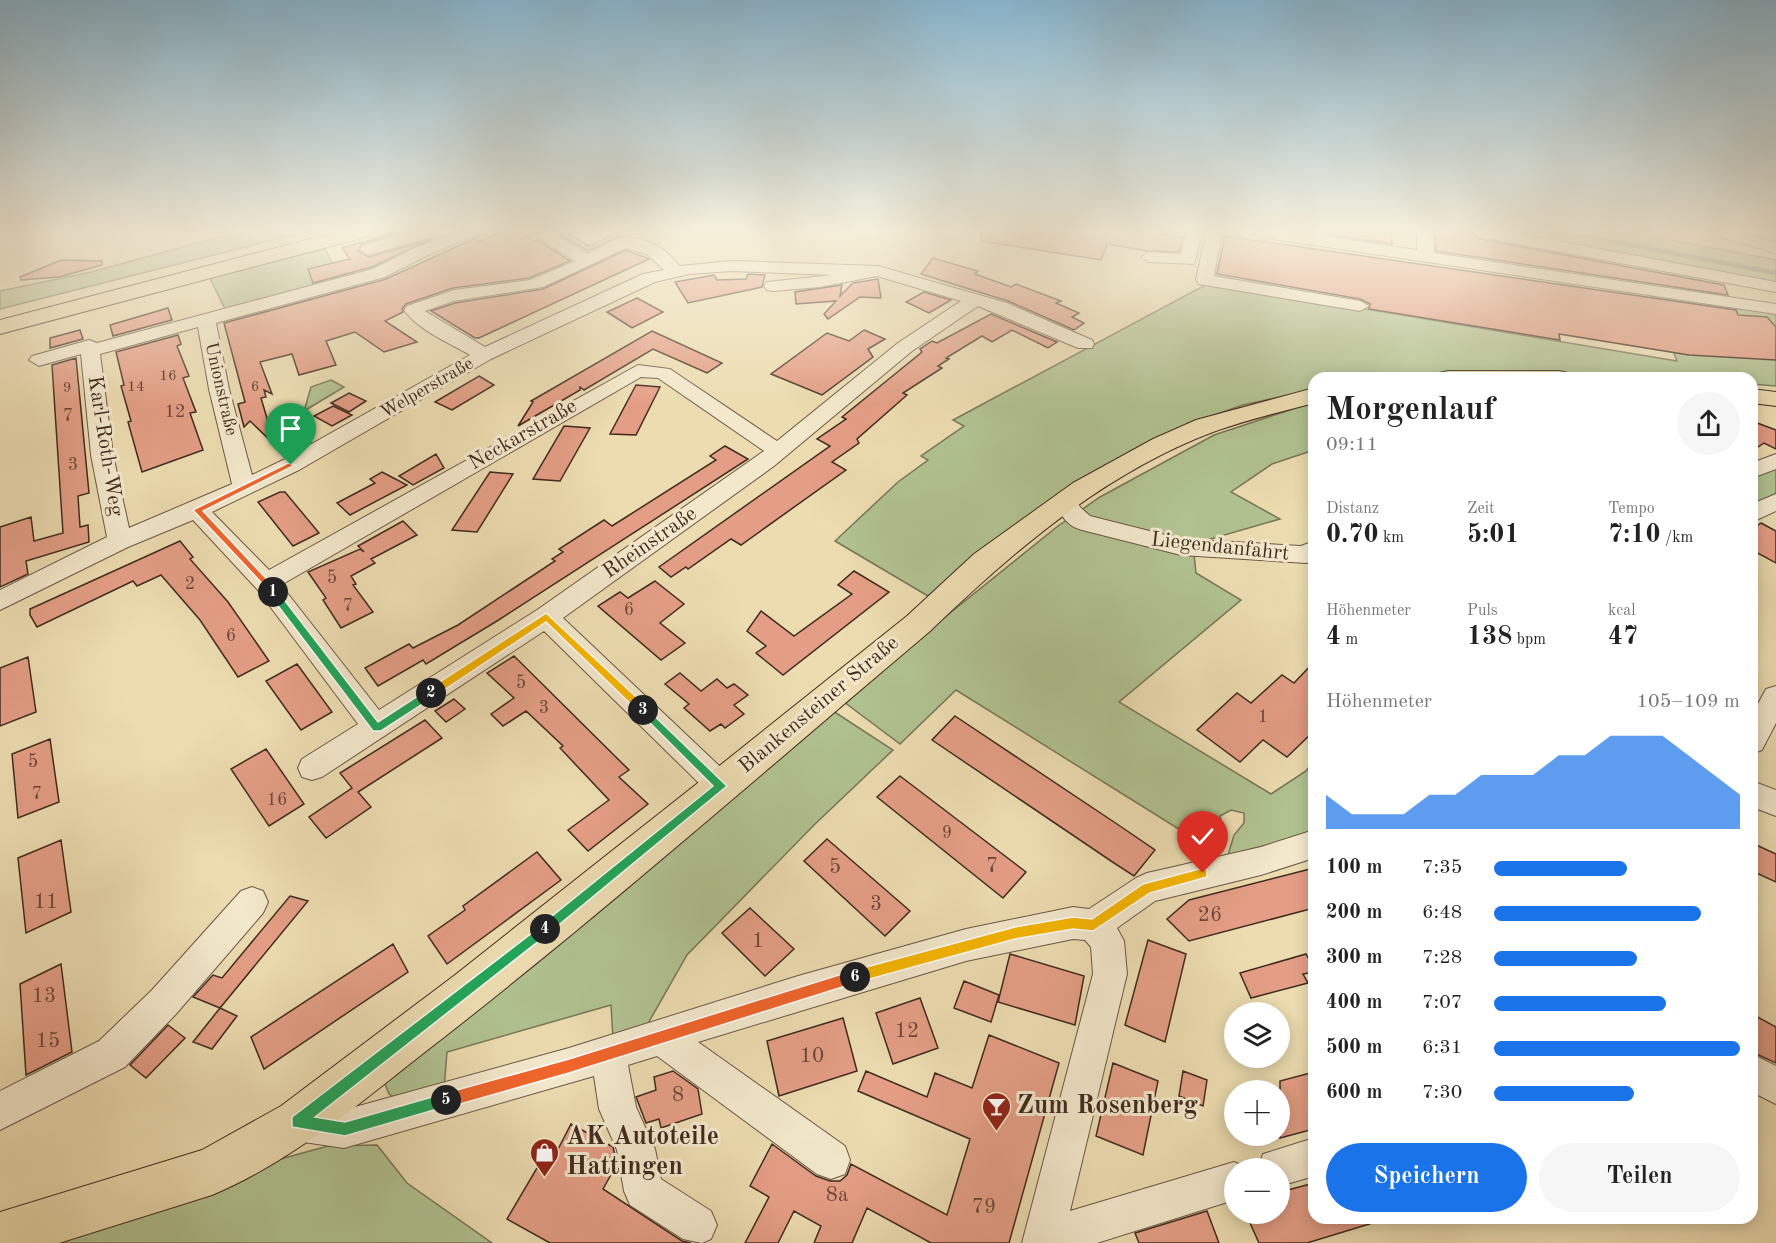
<!DOCTYPE html>
<html lang="de">
<meta charset="utf-8">
<style>
body{margin:0;font-family:"Old Standard TT",serif;background:#f6f6f6;color:#222;height:100vh;display:flex;flex-direction:column;font-size:22px;white-space:nowrap}
*{box-sizing:border-box;margin:0}
p{font-size:20px;color:#767676}
.icon{flex:none;width:33px;height:33px;fill:none;stroke:currentColor;stroke-width:2;stroke-linecap:round;stroke-linejoin:round}
.map{position:relative;flex:1;overflow:hidden}
.side{position:absolute;left:1308px;top:372px;width:450px;height:852px;display:flex;flex-direction:column;background:#fff;border-radius:18px;box-shadow:0 3px 15px #0003}
.side>*{flex:none}
.buttons{position:absolute;left:1224px;top:1002px;display:grid;gap:12px}
.buttons a{display:grid;place-items:center;width:66px;height:66px;border-radius:50%;background:#fff;box-shadow:0 3px 15px #0003;font-size:30px}
.pin{position:absolute;display:grid;place-items:center;width:51px;height:51px;color:#fff;margin:-62px -26px;border-radius:50% 50% 50% 0;rotate:-45deg;box-shadow:0 0 6px #0007}
.pin .icon{rotate:45deg}
.km{position:absolute;width:30px;height:30px;margin:-15px;border-radius:50%;background:#222;color:#fff;font-size:16px;line-height:30px;text-align:center}
.round{display:grid;place-items:center;flex:none;width:63px;height:63px;border-radius:32px;background:#f6f6f6}
.summary{display:flex;align-items:center;justify-content:space-between;height:102px;padding:0 18px}
h1{font-size:33px;font-weight:700;line-height:45px}
.metrics{display:grid;grid-template-columns:repeat(3,1fr);gap:9px;height:102px;padding:6px 18px}
.metrics div{display:grid;align-content:center}
.metrics b{font-size:26px;font-weight:700}
.metrics small{font-size:16px;font-weight:400}
.metrics p{font-size:16px}
.chart{height:168px;padding:12px 18px}
.chart p{display:flex;justify-content:space-between}
.chart svg{width:100%;height:108px;margin-top:6px;fill:#1a73e8;opacity:.7}
.cta{display:flex;gap:12px;margin-top:auto;padding:12px 18px}
.cta a{flex:1;height:69px;border-radius:36px;background:#1a73e8;color:#fff;font-size:24px;font-weight:700;line-height:69px;text-align:center}
.cta a+a{background:#f6f6f6;color:#222}
ul{padding:0 18px;list-style:none;font-size:20px}
li{display:grid;grid-template-columns:96px 72px 1fr;align-items:center;height:45px}
li i{height:15px;border-radius:8px;background:#1a73e8}
.map>svg:first-child{display:block}
</style>
<div class="map">
<svg width="1776" height="1243" viewBox="0 0 1776 1243">
<rect width="100%" height="100%" fill="#ecdcb0"/>
<filter id="stains"><feTurbulence type="fractalNoise" baseFrequency=".00333" numOctaves="4"/><feColorMatrix values="0 0 0 0 .2 0 0 0 0 .09 0 0 0 0 .02 0 0 0 .5 -.17"/></filter>
<radialGradient id="worn" r=".72"><stop offset=".6" stop-color="#630" stop-opacity="0"/><stop offset="1" stop-color="#630" stop-opacity=".3"/></radialGradient>
<!-- green -->
<path fill="#b1c291" stroke="#787658" stroke-width="1.5" d="M238 232H305L0 309V291L91 272Z
M1504 232H1628L1776 260V292Z
M325 249 341 282 226 311 210 278Z
M1209 283 1677 361 1649 292 1776 309V386L1752 384V378H1644L1501 373 1314 378V389L1243 405 1195 422 985 551 928 596 835 541 898 482 928 460 921 456 964 426 953 420Z
M331 380 344 387 304 411 311 387Z
M1314 402V450L1272 464 1231 492 1280 519 1193 544 1196 573 1241 600 1119 702 1271 794 1306 771 1314 760V833L1228 855 1234 835 1244 823V813L1231 810 1220 816 1222 826 1198 841 956 690 900 744 844 702 899 654 1058 526 1100 497 1214 435Z
M1776 465V494L1752 508V475Z
M833 711 893 750 814 825 687 955 646 1027 613 1039 611 1005 447 1052 444 1089 398 1100 389 1094 385 1084 397 1070Z
M377 1145 407 1183 492 1243H55L277 1160 328 1146Z"/>
<g fill="none" stroke-linecap="round" stroke-linejoin="round">
<!-- stream -->
<path stroke="#758175" stroke-width="4.5" d="M1564 232 1776 273"/>
</g>
<!-- building -->
<path fill="#e49e85" stroke="#402b20" stroke-width="1.5" d="M399 232H402L361 244 358 251 369 257 432 239 372 267 313 283 308 269 350 259 342 248Z
M503 232H519L534 241 537 240 570 261 529 278 453 288 406 304 402 309 403 312 385 321 417 342 384 352 355 332 326 341 336 365 299 375 292 354 260 362 272 394 264 390 266 397 261 398 275 445 250 421 244 427 238 404 245 402 224 323 386 279 478 237V242Z
M555 232H564L589 246 615 234 620 236 588 251Z
M981 232H1153L1183 237 1179 252 1147 251 1107 244 1101 260 981 241Z
M1314 232H1391L1392 244Z
M1435 232H1470L1480 239 1724 285 1728 295 1436 251Z
M1225 236 1736 310 1738 315 1767 317 1776 327V360L1689 355 1559 334 1560 340 1369 309 1370 304 1360 299 1217 274Z
M626 250 649 259 479 338H475L431 311 455 303 543 289Z
M933 258 978 271 975 274 1011 287 1016 284 1061 301 1056 303 1079 313 1072 317 1084 323 1074 330 1008 301 921 274Z
M61 260 102 261V265L59 277 21 280 20 277Z
M748 274 765 275 762 287 688 303 675 282 714 275 717 280 746 279Z
M878 279 881 298 860 297 828 319 824 314 836 301 796 304 795 292 842 285 840 296 853 283Z
M924 292 951 300 929 313 906 302Z
M637 298 663 312 632 328 607 312Z
M168 308 172 320 113 336 110 325Z
M991 314 1057 342 1048 348 1012 330 992 342 982 336 946 358 949 359 938 366 942 368 903 393 907 395 857 439 859 443 832 462 846 470 741 545 731 539 688 569 686 567 671 577 659 567 830 446 817 439 846 419 842 417 922 352 920 349 932 341 937 343Z
M80 330 83 339 50 348V338Z
M864 330 885 339 868 349 873 357 822 395 771 374 827 333 849 341Z
M652 331 722 363 707 373 653 349 584 390 580 387V390L518 426 533 402 531 401Z
M178 335 181 344 177 346 189 376 183 378 196 412 190 413 203 450 142 472 128 422 131 421 121 386 124 385 116 352Z
M76 358 89 493 78 496 80 527 88 525 89 542 26 561 28 574 0 587V527L31 517 34 541 63 533 52 365Z
M479 376 494 385 452 410 435 402Z
M636 385 660 387 636 435 610 434Z
M349 393 366 401 349 412 331 403Z
M333 406 352 415 332 426 314 416Z
M1752 421 1776 430V449L1764 443 1752 451Z
M564 426 590 428 560 481 533 479Z
M725 446 748 459 497 621 426 664 423 660 378 686 365 668 409 644 413 648 458 625 555 561 552 559 563 552 559 549 604 520 612 526 716 460 710 456Z
M436 454 444 468 413 485 399 476Z
M382 472 407 485 350 515 337 503 375 483 370 479Z
M490 472 513 474 477 532 452 530Z
M280 492H285L319 533 293 546 258 502Z
M403 521 417 535 371 559 375 563 351 576 356 584 353 585 373 612 341 628 323 600 326 598 308 572 360 549 364 552 358 546Z
M1761 523 1776 531V563L1752 550V529Z
M180 541 193 557 190 559 228 602 269 661 238 677 200 620 161 575 137 586 133 581 37 627 30 615V609Z
M854 571 889 592 783 675 756 653 766 646 747 631 761 611 794 636 852 594 838 585Z
M655 581 684 604 660 623 685 643 661 660 598 606 620 592 628 598Z
M514 656 629 770 619 777 648 804 588 851 568 830 609 800 560 748 563 746 526 711 503 726 491 714 514 698 487 673Z
M28 657 36 712 0 726V668Z
M1314 662V731L1287 757 1263 740 1240 762 1197 730 1237 693 1251 703 1282 675 1294 683Z
M297 664 332 712 301 730 266 681Z
M680 673 701 691 717 679 727 688 734 684 748 695 734 705 744 714 725 728 721 724 710 731 684 708 689 704 665 684Z
M454 699 465 709 446 722 435 711Z
M955 716 1117 824 1155 850 1134 876 1114 863 932 740Z
M425 720 442 738 358 792 371 807 326 838 309 817 352 788 340 773Z
M50 739 59 802 18 818 12 754Z
M266 749 304 804 269 826 231 769Z
M900 776 1026 872 1003 898 877 797Z
M827 839 910 911 885 936 804 861Z
M61 840 71 912 26 933 18 858Z
M1752 843 1776 854V882L1752 871Z
M537 852 561 880 447 964 428 936 465 910 463 906Z
M1314 868V908L1189 941 1167 919 1189 900Z
M290 896 308 901 220 1008 193 997 213 975 222 978Z
M750 908 794 949 765 976 722 933Z
M1148 940 1186 954 1165 1042 1125 1025Z
M393 944 408 972 264 1069 251 1037Z
M1010 954 1084 976 1075 1025 998 1002Z
M1306 954 1314 968V972L1303 974 1308 983 1251 998 1240 973Z
M61 964 72 1052 26 1075 20 984Z
M964 981 999 995 991 1022 954 1008Z
M920 998 938 1048 893 1064 876 1013Z
M220 1008 237 1016 212 1049 193 1042Z
M1752 1014 1776 1027V1063L1752 1052Z
M843 1018 857 1071 779 1096 767 1041Z
M168 1025 185 1038 146 1078 130 1065Z
M989 1035 1059 1063 1009 1243H931L867 1208 852 1243H814L821 1226 794 1211 778 1243H745L769 1197 750 1186 772 1144 816 1176 830 1181H840L847 1175 851 1164 947 1215 970 1139 858 1091 866 1071 927 1097 935 1073 972 1088Z
M1113 1063 1158 1081 1143 1155 1096 1136Z
M673 1071 698 1089 702 1114 661 1128 659 1119 646 1123 636 1097 656 1090 654 1077Z
M1183 1071 1207 1080 1203 1106 1179 1096Z
M1314 1072V1129L1280 1138V1081Z
M571 1124 613 1147 617 1164 603 1189 682 1241 691 1243H550L507 1219 547 1151 555 1155Z
M1314 1183V1218H1375L1376 1222 1307 1243H1259L1246 1214H1280V1192Z
M1207 1211 1219 1243H1139L1135 1233Z"/>
<g fill="none" stroke-linecap="round" stroke-linejoin="round">
<defs>
<path id="minor" d="M412 232H440L438 235 368 255 360 250 362 246Z
M458 232H483L426 256 385 277 216 323 229 389 252 475 283 460 470 355C448 342 419 331 404 310L407 306 454 290 530 280 575 261 529 232H550L588 254C598 249 611 240 622 238 643 235 668 249 679 266L732 261 878 266 1007 303 1092 340 1094 344 1092 348H1078L978 306 912 351 774 466 563 618 731 777 736 786 731 795 721 799 711 795 544 631 322 777 312 780 302 777 298 768 302 759 358 724 257 589 193 520 128 547 0 610V590L107 537 91 455 81 354 39 366 29 360 32 356 89 340 97 343 373 269 414 248ZM626 248 647 254 664 270 643 274 485 347 425 311 454 301 543 287ZM732 271 832 275 767 282 764 286 767 290 773 291 820 287 877 276 961 301 898 343 777 441 670 369 638 365 269 570 212 512 299 470 491 359 655 282 689 274ZM198 327 209 389 232 484 129 528 113 455 100 354ZM641 377 658 378 764 451 537 610 379 710 281 585Z
M1186 232H1202L1194 264 1149 262 1141 257 1149 252 1181 254Z
M1206 232H1222L1214 276 1360 301 1369 306 1360 311 1199 284 1196 280Z
M1252 232H1296L1417 250V232H1433L1434 253 1776 304V314L1260 237Z
M1472 232H1509L1776 282V292L1480 237Z
M1712 232H1739L1776 243V253L1714 235Z
M1776 454V469L1752 478V463Z
M1066 494 1074 496 1080 507 1090 516 1181 539 1301 546 1314 541V561L1306 563 1181 555 1082 530C1067 526 1060 515 1055 501L1058 496Z
M1776 494V511L1752 522V504Z
M1776 686V723L1762 750 1752 754V715L1766 689Z
M1752 781 1776 790V816L1752 807Z
M1314 830V858L1261 875 1155 901 1117 928 1124 941 1127 974 1070 1211 1234 1162 1248 1168H1234V1200L1097 1243H1022L1093 974 1091 947 1085 940 1073 939 966 961 698 1042 845 1146 850 1160 845 1174 831 1179 817 1174 657 1056 628 1065 636 1107 655 1149 661 1179 711 1211 717 1225 711 1239 702 1243 683 1239 630 1205 624 1191 617 1150 599 1109 594 1076 344 1148 297 1141 284 1135 278 1122 284 1109 297 1103 344 1110 569 1048 798 976 966 929 1073 907 1089 909 1136 878 1147 873 1261 847Z
M252 887 263 891 268 902 263 913 176 1014 125 1067 0 1130V1091L99 1041 152 990 241 891Z
M1752 1054 1776 1066V1104L1752 1092Z
M1314 1138V1176L1280 1186V1168H1258L1263 1154Z"/>
<path id="major" d="M337 232H372L369 236 0 334V320Z
M1448 371H1559L1568 373 1571 378H1436L1439 373Z
M1314 388V403C1281 412 1246 420 1213 432 1104 473 1012 552 929 632 768 768 609 908 443 1038 370 1094 298 1159 212 1195L59 1243H0V1212L202 1150 281 1106 455 975 708 775 907 616 974 554 1073 483 1153 439 1196 420Z
M1752 389 1776 392V406L1752 403Z"/>
</defs>
<!-- minor casing -->
<use href="#minor" stroke="#6b5744" stroke-width="2"/>
<!-- major casing -->
<use href="#major" stroke="#402b20" stroke-width="2"/>
<!-- minor -->
<use href="#minor" fill="#f3e8cc" fill-rule="evenodd"/>
<!-- major -->
<use href="#major" fill="#ecdcb0" fill-rule="evenodd"/>
</g>
<!-- sky -->
<linearGradient id="sky" x2="0" y2="1"><stop stop-color="#88b7d1"/><stop offset="0.57" stop-color="#f6efdb"/><stop offset="1" stop-color="#f6efdb" stop-opacity="0"/></linearGradient>
<rect width="1776" height="406" fill="url(#sky)"/>
<!-- split-1 -->
<path fill="#f0652b" stroke="#fff" stroke-width="1.5" d="M288 463 295 465 203 511 276 589V594L273 595 193 510Z"/>
<!-- split-2 -->
<path fill="#22a559" stroke="#fff" stroke-width="1.5" d="M269 589H276L378 722 427 690H435V696L381 731H373L269 594Z"/>
<!-- split-3 -->
<path fill="#f5b400" stroke="#fff" stroke-width="1.5" d="M546 613 647 707V713H640L546 622 435 696H427V690Z"/>
<!-- split-4 -->
<path fill="#22a559" stroke="#fff" stroke-width="1.5" d="M643 705 727 786 549 933H541V925L713 786 640 713V707Z"/>
<!-- split-5 -->
<path fill="#22a559" stroke="#fff" stroke-width="1.5" d="M545 923 551 929 549 933 315 1117 345 1122 446 1093 451 1095V1105L345 1136 292 1127V1117Z"/>
<!-- split-6 -->
<path fill="#f0652b" stroke="#fff" stroke-width="1.5" d="M855 970 862 977 855 983 569 1073 446 1108 439 1100 446 1093 569 1059Z"/>
<!-- split-7 -->
<path fill="#f5b400" stroke="#fff" stroke-width="1.5" d="M1203 868 1207 870V877L1150 893 1093 931 1073 929 1015 939 855 983 849 977 855 970 1015 927 1073 917 1092 919 1143 884Z"/>
<!-- icons -->
<defs>
<symbol id="bar-pin" viewBox="-11 -11 22 30"><path d="M0 17L-7.5 6A9.5 9.5 0 1 1 7.5 6Z" fill="#8f2418" stroke="#f3e8cc"/><path d="M-6-5H6L.8 .8V4.5H3.5V6h-7V4.5H-.8V.8Z" fill="#fff"/></symbol>
<symbol id="shop-pin" viewBox="-11 -11 22 30"><path d="M0 17L-7.5 6A9.5 9.5 0 1 1 7.5 6Z" fill="#8f2418" stroke="#f3e8cc"/><path d="M-5-2.5h2.3a2.7 3.5 0 0 1 5.4 0H5L5.5 6h-11ZM-1.5-2.5h3a1.5 2.3 0 0 0-3 0Z" fill="#fff"/></symbol>
</defs>
<g fill-rule="evenodd">
<use href="#bar-pin" x="980" y="1090" width="33" height="45"/>
<use href="#shop-pin" x="528" y="1136" width="33" height="45"/>
</g>
<g text-anchor="middle" dominant-baseline="central" stroke-width="6" stroke-linejoin="round" paint-order="stroke">
<!-- far-number labels -->
<g font-size="15" fill="#694839">
<text x="168" y="376">16</text>
<text x="136" y="387">14</text>
<text x="255" y="387">6</text>
<text x="67" y="388">9</text>
</g>
<!-- far-street labels -->
<g font-size="18" fill="#402b20" stroke="#f3e8cc">
<text transform="translate(427 388) rotate(-30)">Welperstraße</text>
<text transform="translate(221 389) rotate(77)">Unionstraße</text>
</g>
<!-- number labels -->
<g font-size="18" fill="#694839">
<text x="175" y="412">12</text>
<text x="68" y="416">7</text>
<text x="73" y="465">3</text>
<text x="332" y="578">5</text>
<text x="190" y="584">2</text>
<text x="348" y="606">7</text>
<text x="629" y="610">6</text>
<text x="231" y="636">6</text>
<text x="521" y="683">5</text>
<text x="544" y="708">3</text>
<text x="1263" y="717">1</text>
<text x="33" y="762">5</text>
<text x="37" y="794">7</text>
<text x="277" y="800">16</text>
<text x="947" y="833">9</text>
</g>
<!-- street labels -->
<g font-size="21" fill="#402b20" stroke="#f3e8cc">
<text transform="translate(523 435) rotate(-30)">Neckarstraße</text>
<text transform="translate(105 446) rotate(81)">Karl-Roth-Weg</text>
<text transform="translate(650 543) rotate(-35)">Rheinstraße</text>
<text transform="translate(1220 547) rotate(6)">Liegendanfahrt</text>
<text transform="translate(819 705) rotate(-40)">Blankensteiner Straße</text>
</g>
<!-- near-number labels -->
<g font-size="21" fill="#694839">
<text x="992" y="866">7</text>
<text x="835" y="867">5</text>
<text x="46" y="902">11</text>
<text x="876" y="904">3</text>
<text x="1210" y="915">26</text>
<text x="758" y="941">1</text>
<text x="44" y="996">13</text>
<text x="907" y="1031">12</text>
<text x="48" y="1041">15</text>
<text x="812" y="1056">10</text>
<text x="678" y="1095">8</text>
<text x="837" y="1195">8a</text>
<text x="984" y="1207">79</text>
</g>
<!-- near-poi labels -->
<g font-size="26" font-weight="bold" fill="#402b20" stroke="#f3e8cc" text-anchor="start">
<text x="1017" y="1106">Zum Rosenberg</text>
<text x="566" y="1137">AK Autoteile<tspan x="566" dy="30">Hattingen</tspan></text>
</g>
</g>
<rect width="100%" height="100%" filter="url(#stains)"/>
<rect width="100%" height="100%" fill="url(#worn)"/>
</svg>
<div class="buttons">
<a><svg class="icon" aria-label="layers" viewBox="0 0 24 24"><path d="M12 4l9 5-9 5-9-5zM3 14l9 5 9-5"/></svg></a>
<a>+</a>
<a>−</a>
</div>
<div class="pin" style="left:291px;top:465px;background:#1e9e55"><svg class="icon" aria-label="arrive" viewBox="0 0 24 24"><path d="M6 21V4h12l-3 4 3 4H6"/></svg></div>
<div class="pin" style="left:1203px;top:873px;background:#d93025"><svg class="icon" aria-label="check" viewBox="0 0 24 24"><path d="M5 12l5 5 9-10"/></svg></div>
<b class="km" style="left:273px;top:592px">1</b>
<b class="km" style="left:431px;top:693px">2</b>
<b class="km" style="left:643px;top:710px">3</b>
<b class="km" style="left:545px;top:929px">4</b>
<b class="km" style="left:446px;top:1100px">5</b>
<b class="km" style="left:855px;top:977px">6</b>
<section class="side">
<div class="summary"><div><h1>Morgenlauf</h1><p>09:11</p></div><a class="round"><svg class="icon" aria-label="share" viewBox="0 0 24 24"><path d="M12 15V3M7 8l5-5 5 5M5 13v7h14v-7"/></svg></a></div>
<div class="metrics">
<div><p>Distanz</p><b>0.70<small> km</small></b></div>
<div><p>Zeit</p><b>5:01</b></div>
<div><p>Tempo</p><b>7:10<small> /km</small></b></div>
</div>
<div class="metrics">
<div><p>Höhenmeter</p><b>4<small> m</small></b></div>
<div><p>Puls</p><b>138<small> bpm</small></b></div>
<div><p>kcal</p><b>47</b></div>
</div>
<div class="chart"><p><span>Höhenmeter</span>105–109 m</p>
<svg viewBox="0 0 160 44" preserveAspectRatio="none"><path d="M0 44V30L10 38L20 38L30 38L40 30L50 30L60 22L70 22L80 22L90 14L100 14L110 6L120 6L130 6L140 14L150 22L160 30V44z"/></svg>
</div>
<ul>
<li><b>100 m</b>7:35<i style="width:54%"></i></li>
<li><b>200 m</b>6:48<i style="width:84%"></i></li>
<li><b>300 m</b>7:28<i style="width:58%"></i></li>
<li><b>400 m</b>7:07<i style="width:70%"></i></li>
<li><b>500 m</b>6:31<i style="width:100%"></i></li>
<li><b>600 m</b>7:30<i style="width:57%"></i></li>
</ul>
<div class="cta"><a>Speichern</a><a>Teilen</a></div>
</section>
</div>
